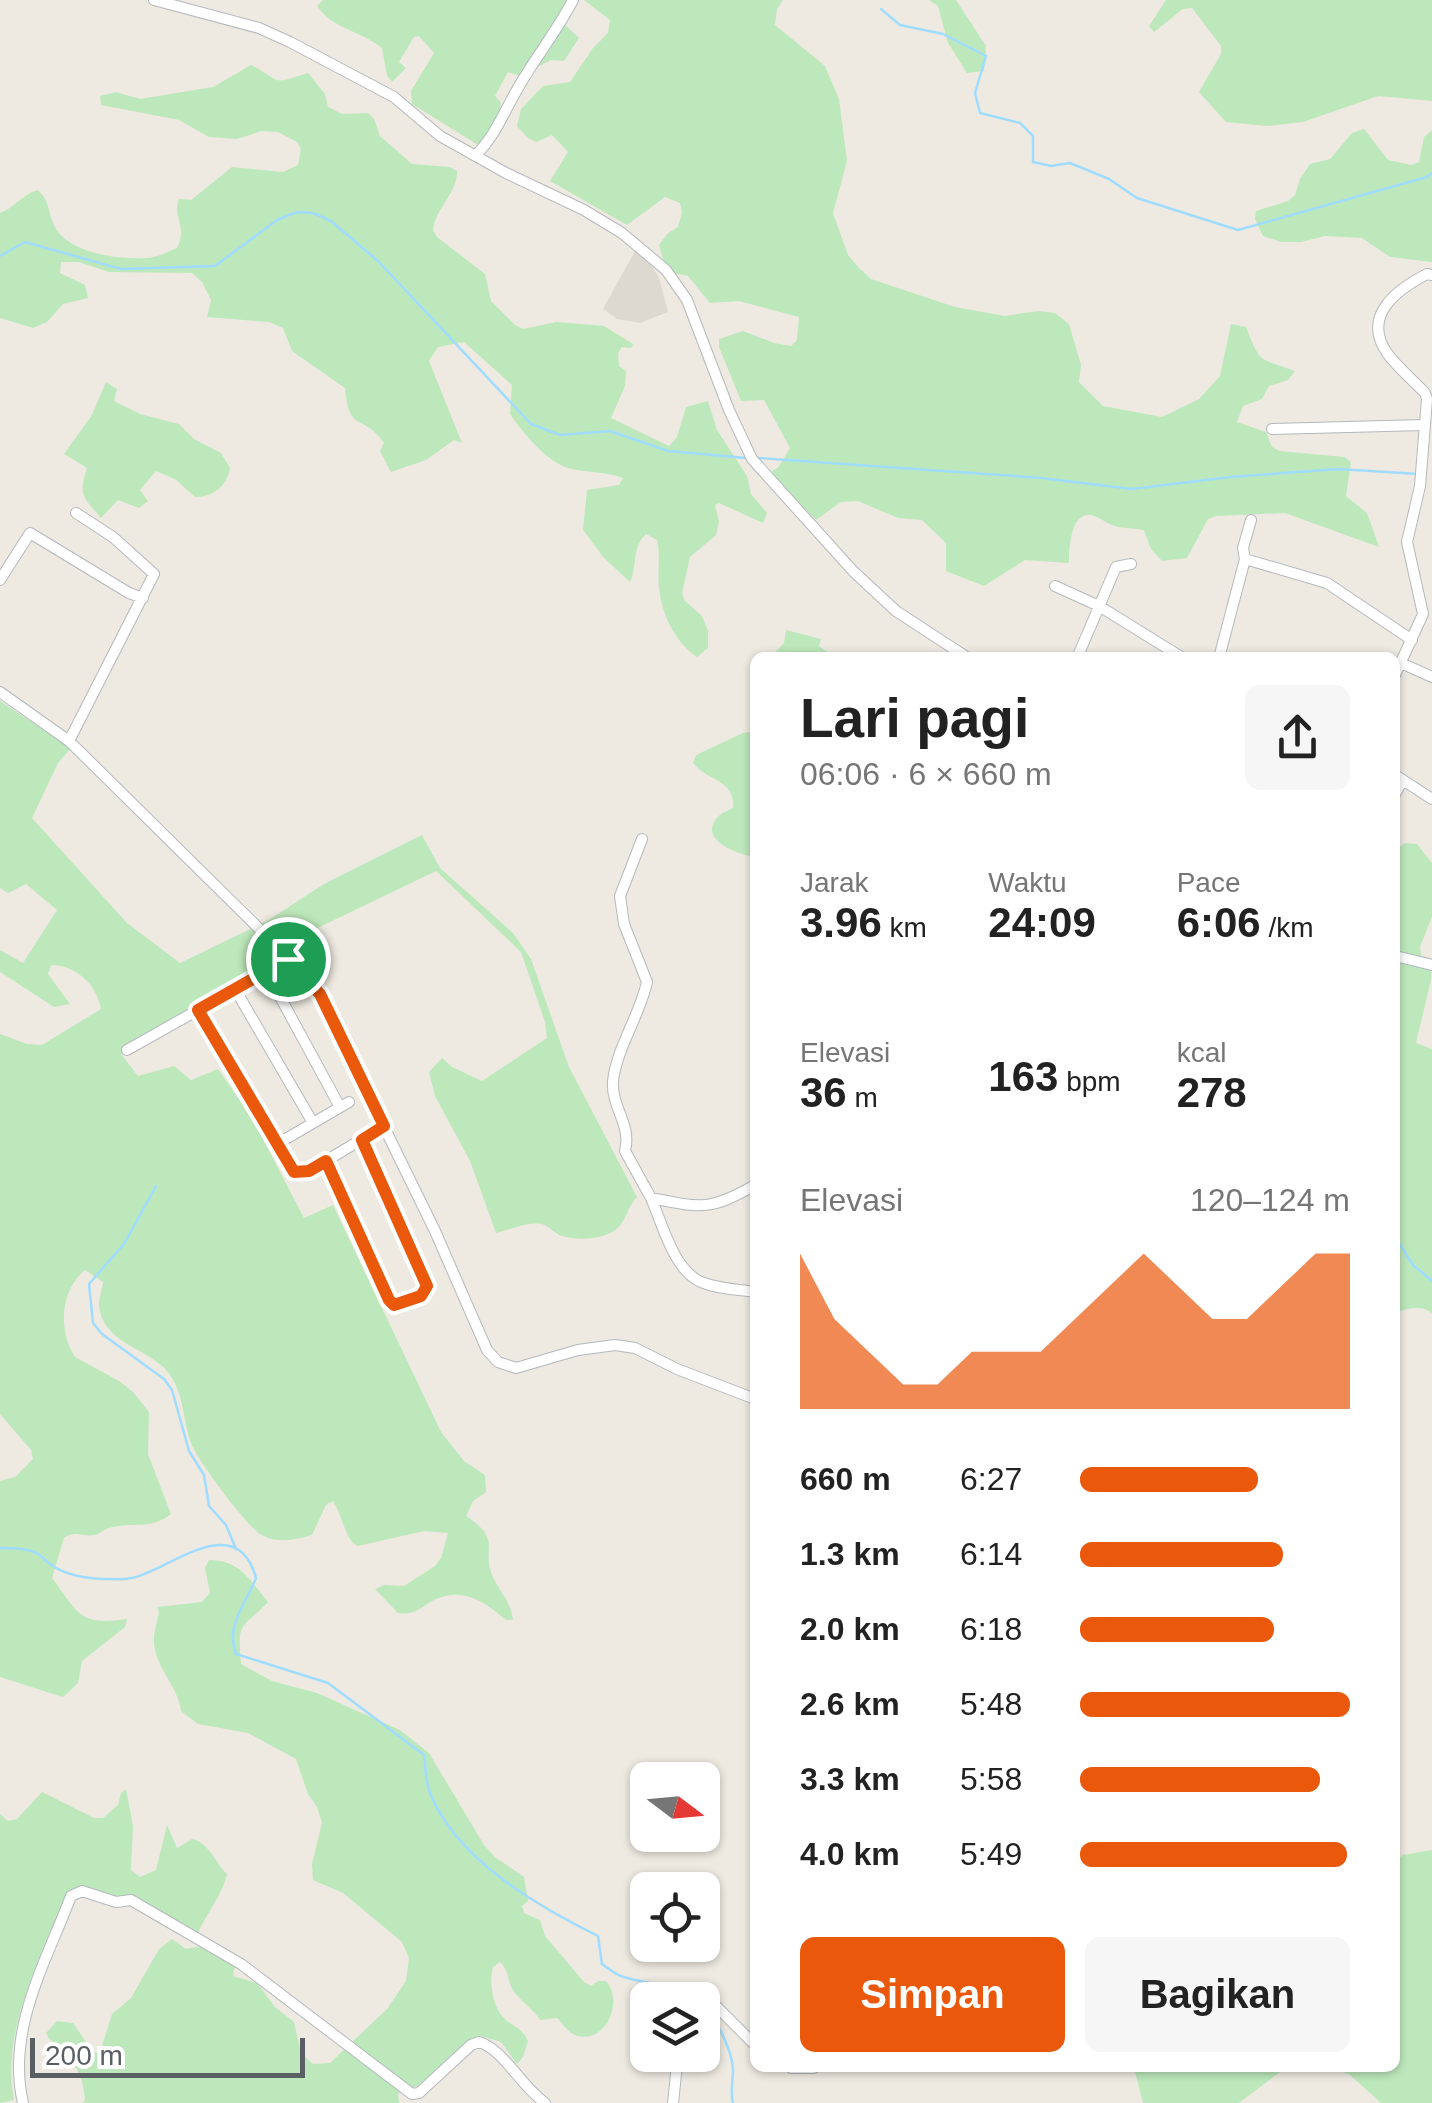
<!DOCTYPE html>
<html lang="id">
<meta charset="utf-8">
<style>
body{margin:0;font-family:Helvetica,sans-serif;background:#f6f6f6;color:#222;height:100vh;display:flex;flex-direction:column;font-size:38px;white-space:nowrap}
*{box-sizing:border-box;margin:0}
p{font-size:32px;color:#767676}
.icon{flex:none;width:55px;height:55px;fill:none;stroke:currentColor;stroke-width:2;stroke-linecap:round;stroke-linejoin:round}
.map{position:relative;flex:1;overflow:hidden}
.panel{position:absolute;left:750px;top:652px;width:650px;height:1420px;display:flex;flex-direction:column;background:#fff;border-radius:15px;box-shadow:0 2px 8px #0004}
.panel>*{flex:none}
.needle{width:65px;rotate:106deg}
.controls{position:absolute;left:630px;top:1762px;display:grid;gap:20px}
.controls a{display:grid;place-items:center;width:90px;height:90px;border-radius:15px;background:#fff;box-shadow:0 2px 8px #0004;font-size:50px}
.scale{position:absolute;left:30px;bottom:25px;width:275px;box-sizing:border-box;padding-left:10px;border:5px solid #5a5f63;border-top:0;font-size:28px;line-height:35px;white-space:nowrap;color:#5a5f63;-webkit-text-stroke:8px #fff;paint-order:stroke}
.pin{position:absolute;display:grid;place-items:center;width:85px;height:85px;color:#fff;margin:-42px;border:5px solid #fff;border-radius:50%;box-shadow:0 2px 10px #0007}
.round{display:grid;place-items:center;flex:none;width:105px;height:105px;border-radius:15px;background:#f6f6f6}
.summary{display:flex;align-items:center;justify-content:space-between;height:170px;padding:0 50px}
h1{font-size:55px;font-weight:700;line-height:75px}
.metrics{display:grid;grid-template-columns:repeat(3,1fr);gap:15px;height:170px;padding:10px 50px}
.metrics div{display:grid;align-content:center}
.metrics b{font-size:42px;font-weight:700}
.metrics small{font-size:28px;font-weight:400}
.metrics p{font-size:28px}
.chart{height:280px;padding:20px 50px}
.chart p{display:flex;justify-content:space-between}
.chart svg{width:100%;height:180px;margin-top:10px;fill:#ea580c;opacity:.7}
.button{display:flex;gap:20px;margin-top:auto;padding:20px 50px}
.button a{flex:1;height:115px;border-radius:15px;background:#ea580c;color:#fff;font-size:40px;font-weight:700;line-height:115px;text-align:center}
.button a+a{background:#f6f6f6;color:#222}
ul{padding:0 50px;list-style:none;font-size:32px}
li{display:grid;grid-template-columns:160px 120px 1fr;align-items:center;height:75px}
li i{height:25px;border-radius:12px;background:#ea580c}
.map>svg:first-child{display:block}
</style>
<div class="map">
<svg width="1432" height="2103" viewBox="0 0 1432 2103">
<rect width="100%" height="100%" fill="#eeeae1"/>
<!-- education -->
<path fill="#ded9d0" d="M635 251 651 265 659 278 668 312 640 323 617 319 603 309Z"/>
<!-- green -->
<path fill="#bde8bb" d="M323 0H578L565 25 579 38 564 61 551 60 520 76 508 72 495 96 501 102 498 123 483 148 412 104 411 91 434 53 419 36 414 37 399 62 406 68 392 82 387 76 382 48C361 31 333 29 317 6Z
M584 0H783L777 9 775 25 825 66 839 99 847 161 833 213 848 255 859 268 871 279 955 307 1005 316 1038 311 1055 313 1069 324 1081 365 1079 382 1103 406 1162 417 1199 399 1220 376 1231 324 1246 327C1261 365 1258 357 1295 371L1288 380 1269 386 1262 399 1243 406 1237 422 1266 432 1272 447 1280 451 1344 457 1351 462 1346 496 1367 513 1379 547 1285 513 1216 516 1208 519 1187 558 1162 561 1151 549 1144 530C1134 528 1122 529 1112 525 1105 522 1096 515 1089 515 1070 514 1069 550 1069 563L1025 560 984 586 946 571V543L922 520 898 518 858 501 841 502 816 520 768 473 778 468 790 448 764 400 741 401 719 347V339L743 331 774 343 791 346 797 340 799 317 739 301 710 303 688 276 673 273 663 259 659 245 668 233 678 227 682 212 680 203 665 197 627 225 550 181 568 152 552 135 536 142 528 138 517 126 521 109 543 86 570 82 593 48 608 33 610 20Z
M929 0H956L986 46 984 71 967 73 948 43 938 6Z
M1166 0H1432V101L1378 96 1303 122 1267 126 1226 122 1199 92 1221 54V46L1192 8 1183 9 1154 32 1149 26Z
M251 65C283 81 268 86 308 73L325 94 328 107 342 114 368 113 374 119 380 136 412 164 450 167 457 171C457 194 436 207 433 230L437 237 485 274 491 301 515 325 523 329 556 322 604 326 633 344 631 348 622 347 618 353 619 366 626 371 625 386 611 418 669 446 677 437 686 407 708 401 717 430 747 476 751 494 767 513 763 523 719 503 715 505 719 521 716 535 690 557 682 593 685 601 702 616 708 631V648L697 657C675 642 662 615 659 588 657 572 661 557 657 540L646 534C631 548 638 565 630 582L604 558 583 530 587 490 619 485 623 478C605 471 586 473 568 468 546 461 523 433 510 414L512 385 464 342 438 347 429 361 462 443 454 440 426 460 391 472 380 451 384 443C363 412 349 435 345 388L292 351 283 328 269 322 207 317 211 300 202 282 192 273 109 272 79 262H61L60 273 85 285 88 298 63 304 47 322 33 328 0 318V213C14 208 22 195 37 190 49 198 48 212 54 225 66 253 120 260 146 258 156 258 168 252 177 248 188 226 172 218 179 199L191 200 232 167 283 172 298 165 301 149 297 142 278 132 262 131 237 139 209 137 179 120 101 105 100 96 116 92 140 99 213 87Z
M1364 129 1388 160 1411 165 1419 162 1424 137 1432 130V262L1390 257 1362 238 1325 236 1301 242H1281L1263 236 1255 219 1256 211 1288 201 1295 195 1300 179 1310 164 1330 159 1352 133Z
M106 382 117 389 114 401 140 414 179 424 194 439 221 453 230 468C227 486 214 497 195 497L175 479 156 471 140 490 148 501 139 508 118 500 101 518C83 497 78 495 87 468L64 454 92 415Z
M786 630 821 639 819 646 829 653 858 657H771L784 643Z
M0 701 71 748 58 763 32 818 127 923 180 963 267 921 324 884 422 835 440 868 513 933 531 959 569 1067 637 1197C628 1207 628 1214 621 1224 611 1240 579 1241 562 1236 555 1234 549 1226 542 1224 528 1221 509 1230 496 1233L470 1161 435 1096 429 1072 442 1058 452 1067 482 1081 547 1038 545 1022 521 952 436 871 301 936 288 945 292 953 265 966 121 1054 138 1076 174 1066 191 1080 218 1069 251 1116 304 1218 333 1205 441 1432 464 1461 485 1475 486 1492 473 1501 466 1516C504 1541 480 1548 493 1577 500 1592 511 1602 513 1620H506C485 1602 462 1586 434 1600 421 1607 414 1616 398 1613L375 1589 384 1585 404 1586 435 1566 441 1558 448 1533 424 1531 358 1546C345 1541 343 1516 333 1501L326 1505 312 1535C296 1540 276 1544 260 1534 246 1525 197 1460 191 1443 182 1419 185 1393 167 1371 148 1349 108 1344 100 1312 97 1302 102 1291 103 1282L85 1270C60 1290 58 1331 75 1357L119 1381 133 1392 149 1412 148 1454 171 1514C150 1531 132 1521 109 1528 104 1529 100 1534 95 1535 82 1537 75 1530 64 1538L52 1578C79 1614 79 1626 127 1619L125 1627 82 1661 78 1683 63 1697 0 1677V1481L15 1477 33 1459 31 1450 0 1414V1034L27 1044 42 1045 101 1009C97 985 76 965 51 965L48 974 70 1004 54 1007 0 972V950L23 963 57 910 26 884 8 893 0 888Z
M755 731V857C740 855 696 840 718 817 722 812 728 811 733 808 736 780 707 781 693 763L696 755 743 733Z
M1405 843 1417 844 1432 863V917L1420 947 1421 955 1432 960 1431 980 1416 1043 1432 1049V1313C1421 1304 1408 1308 1395 1313V850Z
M209 1560C240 1560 250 1580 268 1602 242 1630 237 1618 241 1664L272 1681 317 1693 400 1730 429 1753 484 1845 495 1857 524 1877 528 1901 522 1906 524 1913 540 1920 545 1936 584 1982 591 1986 598 1981H606C625 2003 604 2046 575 2035 568 2032 562 2023 557 2018L540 2020C533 2009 523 2003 515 1993 507 1983 510 1971 500 1962L493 1967C489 1980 492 2006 503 2017 512 2027 522 2027 528 2041L523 2057 517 2064 501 2042 481 2036C457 2044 440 2069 420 2084 411 2091 407 2087 398 2094L399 2103H81L85 2101C84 2082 78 2066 65 2052 57 2044 51 2044 46 2033L57 2021 73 2023 93 2052 100 2053 112 2014 131 1998 159 1949 172 1939 186 1949 202 1946 235 1965 233 1976 257 1983 275 2007 294 2022 301 2053 313 2064 330 2063 387 2009 406 1981 409 1958 402 1942 343 1893 313 1880 312 1864 322 1823 317 1807 308 1794 296 1759 248 1733 198 1724 181 1711C178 1686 157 1670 154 1644 153 1634 157 1623 159 1612L157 1607 202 1602 210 1593 205 1568Z
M126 1789 133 1826 131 1870 140 1877 156 1870 167 1825 177 1848 192 1839C209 1842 215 1863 227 1874 222 1896 207 1912 198 1933L149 1907 77 1887 69 1892C42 1955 0 2031 14 2100L0 2103V1814L8 1821 17 1819 42 1792 94 1818H103L118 1805 121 1793Z
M1432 1850V2103H1381L1350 2075 1333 2068H1395V1861L1403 1855Z
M1134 2068H1285L1239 2103H1143Z"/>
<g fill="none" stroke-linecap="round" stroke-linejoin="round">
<!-- stream -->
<path stroke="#a0dcff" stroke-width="2.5" d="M881 9 900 25 943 34 986 56 975 93 980 113 1020 123 1033 136V162L1051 166 1070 163 1109 179 1137 198 1238 230 1427 177 1432 173
M0 256 25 242 121 269 215 266 277 220 297 212 313 213 331 221 379 262 531 424 560 435 610 431 668 451 746 458
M759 458 1041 478 1132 489 1230 477 1338 469 1418 474
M156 1186 124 1244 89 1284 93 1323 102 1334 164 1379 172 1390 189 1451 204 1475 209 1506 226 1525 236 1549
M1395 1237 1413 1265 1432 1281
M0 1548C12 1548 28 1548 38 1554 42 1556 45 1561 50 1564 63 1574 84 1578 101 1579 111 1579 123 1580 132 1578 169 1570 237 1508 256 1578 246 1604 225 1625 236 1654L328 1683 424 1755C426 1767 425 1782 430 1793 456 1859 537 1906 598 1936L602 1964C609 1969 616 1975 624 1977 647 1985 675 1982 694 2000
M704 2008C717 2019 732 2051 733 2069 733 2081 730 2091 733 2103"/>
<defs>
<path id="street" d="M154 0 259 28 290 42 394 97 440 136 506 173 584 210 622 233 666 270 687 300 729 410 752 459 853 571 896 611 968 658
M476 155C495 136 504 112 518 88 535 58 557 31 573 0
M1272 429 1424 425
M1245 559 1327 583 1412 640
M0 580 30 533 129 593 143 598
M1055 586 1099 606 1183 658
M1077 658 1116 567 1131 564
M1219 658 1245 559 1243 548 1251 520
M1401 663 1432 677
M1395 675 1423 614 1407 542 1420 486 1427 399 1425 393C1413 380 1397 367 1387 353 1361 315 1398 289 1427 274L1432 275
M0 692 69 741 299 968 319 994 435 1231 487 1350 498 1362 516 1368 578 1350 615 1345 635 1348 677 1369 755 1399
M69 741 154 574 113 537 76 513
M1395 775 1432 799
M1395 794 1403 780
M642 839 620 896 624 924 647 982C640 1015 617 1047 613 1081 611 1107 632 1125 625 1151L651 1198C701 1208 710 1211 755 1185
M1395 956 1432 965
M288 959 198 1010 277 1144 349 1102
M266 971 340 1107
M235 989 313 1123
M127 1050 198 1010
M277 1144 298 1174 309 1171 384 1126
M326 1161 389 1300 395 1305 421 1296 427 1286 362 1140
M651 1198C662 1223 673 1268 699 1281 716 1289 737 1289 755 1292
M702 2004 715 2005 755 2045
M791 2068H814
M23 2103C6 2030 46 1962 71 1896L82 1891 116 1902 131 1900 241 1964 412 2094 419 2093 471 2045 479 2042C503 2049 520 2085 545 2103
M673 2103 678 2055"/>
</defs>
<!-- street casing -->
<use href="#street" stroke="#b4b8bd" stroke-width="12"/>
<!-- street -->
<use href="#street" stroke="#fff" stroke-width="10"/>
</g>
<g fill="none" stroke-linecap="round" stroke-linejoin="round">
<defs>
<path id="route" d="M288 959 320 994 384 1126 362 1140 427 1286 421 1296 394 1305 389 1300 326 1161 309 1171 294 1172 198 1010Z"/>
</defs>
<!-- route casing -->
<use href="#route" stroke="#fff" stroke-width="20"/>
<!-- route -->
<use href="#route" stroke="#ea580c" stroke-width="12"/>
</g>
</svg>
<div class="controls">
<a><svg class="needle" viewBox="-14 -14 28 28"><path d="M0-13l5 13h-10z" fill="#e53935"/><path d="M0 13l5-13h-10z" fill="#767676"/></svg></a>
<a><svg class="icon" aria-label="locate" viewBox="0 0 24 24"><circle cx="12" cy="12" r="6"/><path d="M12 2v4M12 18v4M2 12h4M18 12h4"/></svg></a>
<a><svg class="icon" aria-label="layers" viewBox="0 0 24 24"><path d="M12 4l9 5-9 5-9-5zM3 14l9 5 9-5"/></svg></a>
</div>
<div class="scale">200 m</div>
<div class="pin" style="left:288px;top:959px;background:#1e9e55"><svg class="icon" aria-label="arrive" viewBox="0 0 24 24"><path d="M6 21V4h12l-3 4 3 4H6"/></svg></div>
<section class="panel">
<div class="summary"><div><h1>Lari pagi</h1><p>06:06 · 6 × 660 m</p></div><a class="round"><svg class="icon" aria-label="share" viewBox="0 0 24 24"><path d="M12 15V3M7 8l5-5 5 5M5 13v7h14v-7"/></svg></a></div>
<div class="metrics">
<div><p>Jarak</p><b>3.96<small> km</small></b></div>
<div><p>Waktu</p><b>24:09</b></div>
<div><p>Pace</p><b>6:06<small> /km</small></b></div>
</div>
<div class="metrics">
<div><p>Elevasi</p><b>36<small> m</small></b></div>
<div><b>163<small> bpm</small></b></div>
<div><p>kcal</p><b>278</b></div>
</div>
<div class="chart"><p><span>Elevasi</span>120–124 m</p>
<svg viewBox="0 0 160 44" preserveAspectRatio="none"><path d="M0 44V6L10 22L20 30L30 38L40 38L50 30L60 30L70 30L80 22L90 14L100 6L110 14L120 22L130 22L140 14L150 6L160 6V44z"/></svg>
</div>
<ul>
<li><b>660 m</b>6:27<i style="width:66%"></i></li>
<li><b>1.3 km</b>6:14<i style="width:75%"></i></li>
<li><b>2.0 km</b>6:18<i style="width:72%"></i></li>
<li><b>2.6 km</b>5:48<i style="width:100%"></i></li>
<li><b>3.3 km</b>5:58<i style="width:89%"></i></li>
<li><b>4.0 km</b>5:49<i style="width:99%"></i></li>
</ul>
<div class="button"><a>Simpan</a><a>Bagikan</a></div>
</section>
</div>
